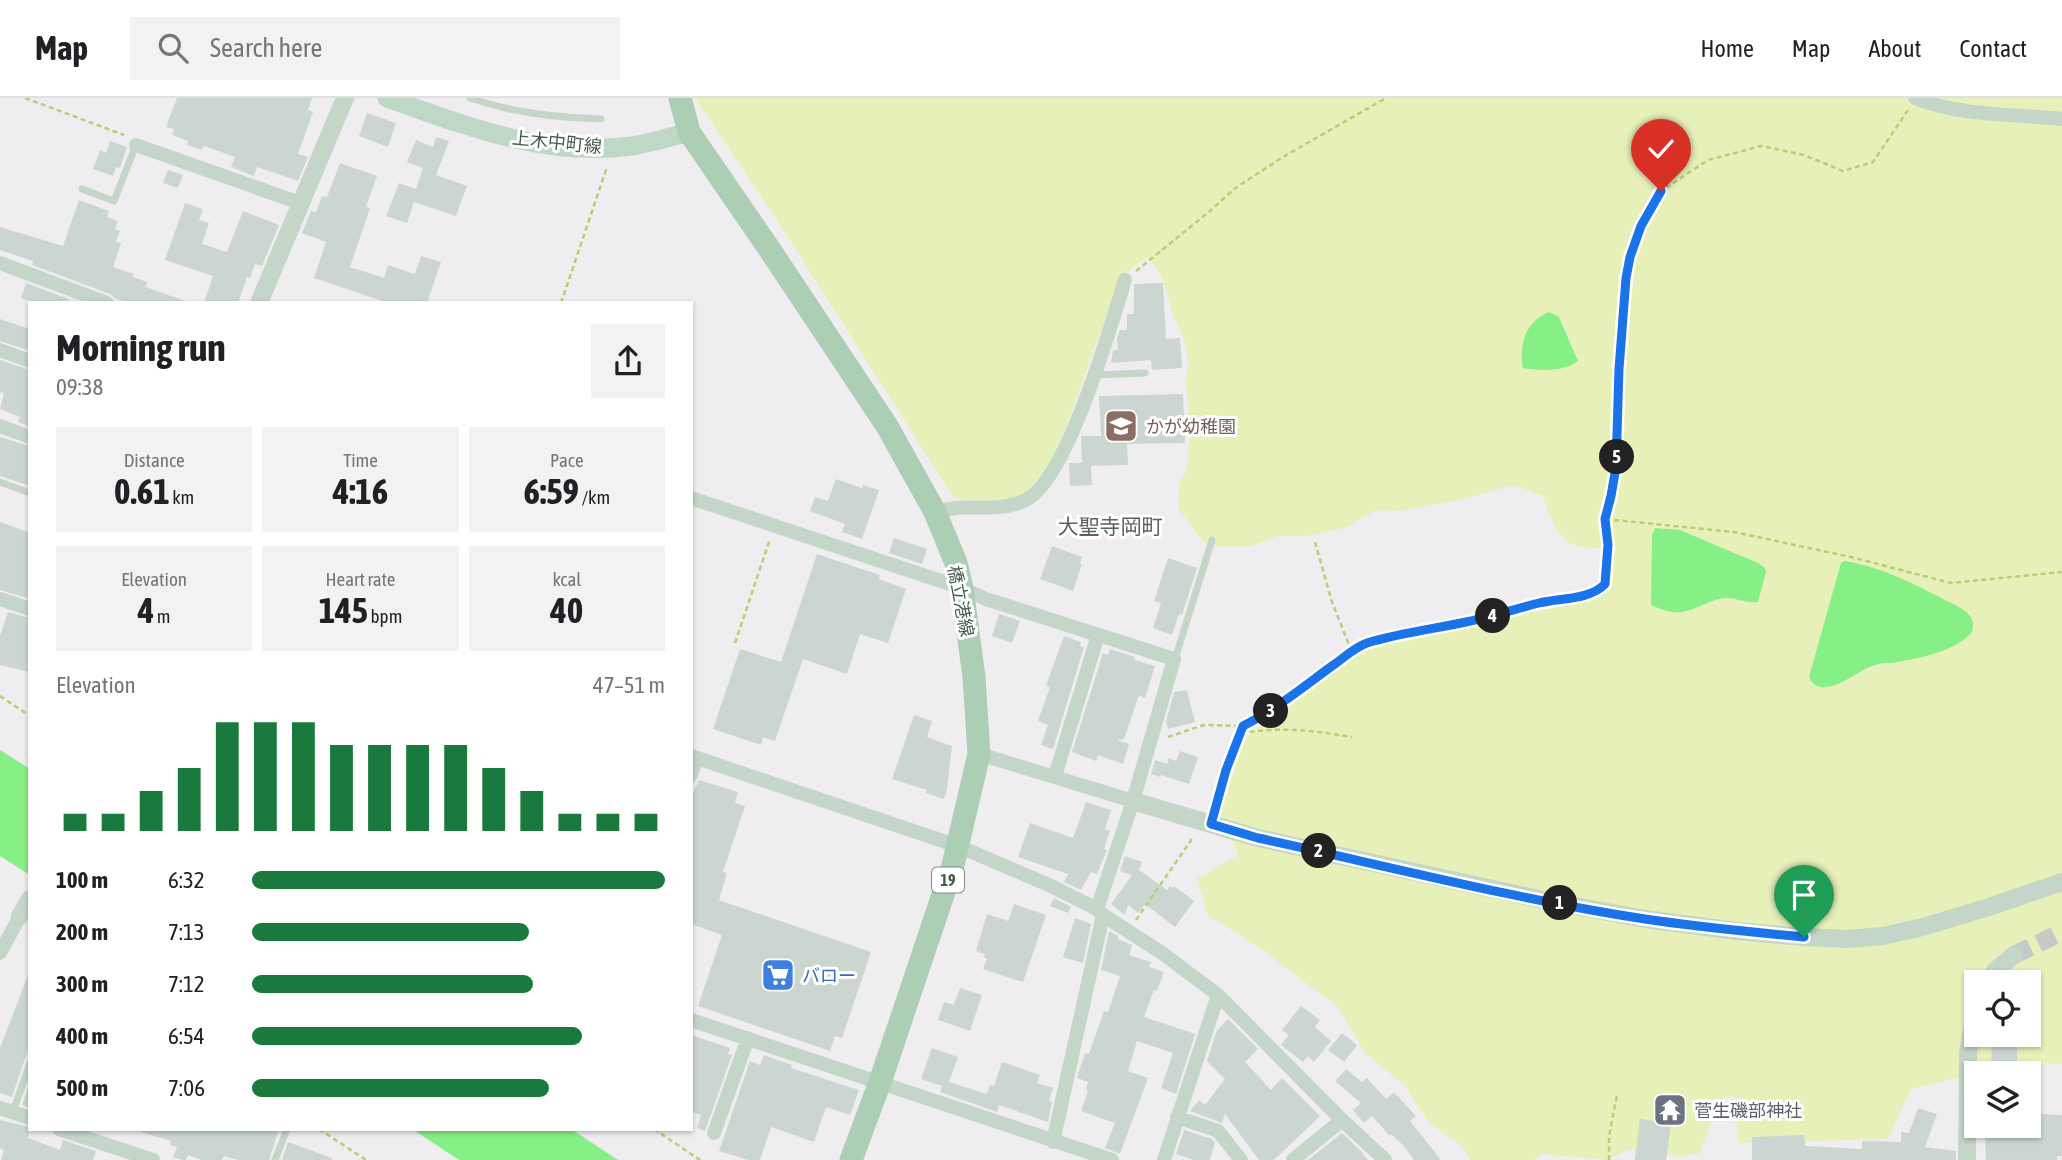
<!DOCTYPE html>
<meta charset="utf-8">
<style>
body{margin:0;font-family:"Asap Condensed","Noto Sans JP",sans-serif;background:#f2f2f2;color:#202124;height:100vh;display:flex;flex-direction:column;font-size:26px;white-space:nowrap}
*{box-sizing:border-box;margin:0}
p{font-size:23px;color:#757577}
.icon{flex:none;width:38px;height:38px;fill:none;stroke:currentColor;stroke-width:2;stroke-linecap:round;stroke-linejoin:round}
.map{position:relative;flex:1;overflow:hidden}
.details{position:absolute;left:28px;top:203px;width:665px;height:830px;display:flex;flex-direction:column;background:#fff;border-radius:0px;box-shadow:0 2px 5px #0004}
.details>*{flex:none}
.tools{position:absolute;left:1964px;top:872px;display:grid;gap:14px}
.tools a{display:grid;place-items:center;width:77px;height:77px;border-radius:0px;background:#fff;box-shadow:0 2px 5px #0004;font-size:35px}
.pin{position:absolute;display:grid;place-items:center;width:60px;height:60px;color:#fff;margin:-72px -30px;border-radius:50% 50% 50% 0;rotate:-45deg;box-shadow:0 0 7px #0007}
.pin .icon{rotate:45deg}
.km{position:absolute;width:35px;height:35px;margin:-18px;border-radius:50%;background:#222;color:#fff;font-size:19px;line-height:35px;text-align:center}
.round{display:grid;place-items:center;flex:none;width:74px;height:74px;border-radius:0px;background:#f2f2f2}
.headline{display:flex;align-items:center;justify-content:space-between;height:119px;padding:0 28px}
h1{font-size:38px;font-weight:700;line-height:52px}
.metrics{display:grid;grid-template-columns:repeat(3,1fr);gap:10px;height:119px;padding:7px 28px}
.metrics div{display:grid;align-content:center;border-radius:0px;background:#f2f2f2;text-align:center}
.metrics b{font-size:35px;font-weight:700}
.metrics small{font-size:19px;font-weight:400}
.metrics p{font-size:19px}
.chart{height:196px;padding:14px 28px}
.chart p{display:flex;justify-content:space-between}
.chart svg{width:100%;height:126px;margin-top:7px;stroke:#1a7a3d;stroke-width:6}
ul{padding:0 28px;list-style:none;font-size:23px}
li{display:grid;grid-template-columns:112px 84px 1fr;align-items:center;height:52px}
li i{height:18px;border-radius:9px;background:#1a7a3d}
header{display:flex;align-items:center;gap:42px;box-sizing:border-box;height:98px;padding:0 35px;background:#fff;border-bottom:2px solid #e0e0e0}
header strong{font-size:33px}
nav{display:flex;gap:38px;margin-inline-start:auto;font-size:24px}
.search{width:490px;height:63px;background:#f2f2f2;display:flex;align-items:center;gap:18px;box-sizing:border-box;padding:0 24px;border-radius:0px;color:#757577;font-size:26px}
.map>svg:first-child{display:block}
</style>
<header>
<strong>Map</strong>
<div class="search"><svg class="icon" aria-label="search" viewBox="0 0 24 24"><circle cx="10" cy="10" r="6"/><path d="M15 15l6 6"/></svg>Search here</div>
<nav><a>Home</a><a>Map</a><a>About</a><a>Contact</a></nav>
</header>
<div class="map">
<svg width="2062" height="1062" viewBox="0 0 2062 1062">
<rect width="100%" height="100%" fill="#f0edf0"/>
<!-- green -->
<path fill="#e7f0b9" fill-rule="evenodd" d="M695 0H2062V966L2025 964 1911 991 1888 1041 1738 1045C1737 1029 1735 1018 1749 1008L1744 1001 1726 998 1717 1007 1700 1055 1679 1059 1629 1051 1608 1062 1541 1056 1535 1062H1471L1462 1048 1429 1025 1403 986 1364 954 1338 909 1264 853 1208 817 1197 781 1238 757 1221 713 1244 641 1352 560 1369 550 1527 515 1550 506 1596 499 1606 491 1608 484 1611 464 1609 453C1600 449 1592 451 1582 449 1556 445 1551 419 1543 398L1514 387 1456 403 1399 413 1376 412 1347 429 1310 438H1279L1250 448 1222 449 1203 444 1178 410 1179 386 1186 373 1191 335 1185 282 1189 267 1184 241 1174 219 1162 180 1148 159 1121 178 1062 340 1048 369 1021 399 992 405 975 404 953 399 793 147ZM1562 224 1578 263C1564 274 1540 273 1523 270L1521 248ZM1680 432 1758 465V504L1752 505 1730 500H1722L1682 514 1651 507 1652 437ZM1940 553 1915 560 1876 567 1842 585 1828 589H1819L1809 579ZM1976 884H2028V936H1976Z"/>
<!-- water -->
<path fill="#86ef85" d="M1549 214 1559 219 1578 263C1564 274 1541 273 1523 270 1518 247 1526 223 1549 214Z
M1655 430 1680 432 1758 465 1765 470 1766 474 1758 504C1746 506 1736 499 1725 500 1710 502 1697 511 1683 514 1672 516 1660 511 1651 507L1652 437Z
M1845 463C1881 469 1915 486 1947 503 1955 507 1965 511 1970 518 1974 523 1973 528 1972 534 1953 555 1919 560 1892 565 1887 565 1881 565 1876 567 1858 572 1845 587 1826 589 1818 590 1813 587 1809 579L1841 465Z
M0 652 30 671V777L0 758Z
M412 1031H571L618 1062H459Z"/>
<!-- building -->
<path fill="#ccd6d0" d="M177 0H312L308 12 313 14 298 56 308 59 298 83 257 69 254 78 231 69 235 59 204 48 202 52 187 47 188 43 172 37 174 31 166 29Z
M367 15 396 25 388 49 359 38Z
M436 39 449 43 436 77 467 88 456 118 414 104 407 125 386 118 399 85 416 91 423 70 407 64 416 42 433 49Z
M110 43 127 49 120 70 116 69 113 78 93 71 100 52 106 55Z
M340 65 377 78 366 109 370 110 350 169 384 180 388 167 415 176 421 158 441 164 427 205H388L314 180 326 144 302 135 311 113 316 114 322 98 327 99Z
M168 72 183 77 178 90 163 85Z
M79 102 109 113 107 119 118 123 115 131 120 133 116 144 121 145 113 169 134 176 133 179 147 184 146 189 185 203V205H128L115 200 110 196 32 167 33 163 0 152V129L63 148Z
M185 105 203 111 199 122 209 125 202 146 227 154 243 113 279 127 262 168 255 166 250 180 247 179 238 205H204L213 178 165 162Z
M26 185 69 201 67 205H36L21 200Z
M1163 185 1166 241 1180 240 1182 270 1152 272 1151 262 1111 265 1113 252H1118L1117 240 1120 232H1127V216H1134V186Z
M0 221 30 231V253L0 243Z
M0 262 30 272V329L18 324 20 319 0 311 4 295 0 294Z
M1183 296 1185 345 1127 346 1128 367 1091 368 1092 387 1070 388 1069 365H1082L1081 338H1101L1099 298Z
M0 339 30 348V388L0 378Z
M836 381 862 390 863 387 879 392 862 441 842 434 845 426 810 413 815 399 828 403Z
M0 424 30 435V501L0 492Z
M894 440 927 451 922 466 889 455Z
M1052 448 1082 459 1080 465 1082 466 1073 493 1040 481Z
M817 456 880 477 879 481 906 491 888 545 860 536 847 576 803 561 775 643 763 639 761 647 713 631 740 551 781 564Z
M1168 460 1197 470 1182 517 1179 516 1172 537 1153 530 1161 505 1154 503Z
M8 514 30 520V574L0 567V538Z
M999 516 1020 523 1012 545 992 538Z
M1064 538 1081 544 1080 548 1084 549 1053 651 1041 647 1048 627 1038 623 1050 589 1046 588Z
M1110 551 1135 559 1134 562 1155 568 1145 600 1139 597 1124 641 1117 642 1129 646 1123 666 1098 657 1096 663 1072 654 1103 555 1108 557Z
M1187 592 1195 624 1168 631 1166 624 1174 594Z
M914 617 932 623 927 639 952 648 947 691 944 701 926 695 927 692 892 681Z
M1180 653 1198 659 1189 686 1161 677 1160 679 1151 676 1155 662 1167 666 1169 660 1176 663Z
M699 682 738 694 735 705 745 708 723 774 727 775 719 802 871 854 842 940 835 938 830 953 698 908 722 837 691 826V700Z
M1086 704 1111 712 1105 731 1110 733 1104 751 1107 752 1097 776 1091 774 1081 792 1064 784 1068 776 1018 759 1030 725 1073 740Z
M1125 758 1142 764 1139 772 1167 792 1170 788 1173 790 1174 788 1194 803 1175 829 1145 806 1138 815 1128 807 1125 817 1111 806 1132 777 1120 773Z
M1054 800 1071 809 1068 815 1050 808Z
M1014 806 1046 817 1023 884 983 871 987 860H984L985 856 976 853 987 816 1008 823Z
M1075 820 1091 826 1083 865 1063 859Z
M1109 833 1118 838V841L1132 847 1129 857 1151 864 1149 869 1164 874 1157 893 1154 892 1144 919 1195 936 1176 996 1161 990 1173 955 1137 943 1128 973 1148 980 1120 1056 1105 1050 1115 1025 1081 1013 1088 993 1086 992 1088 984 1077 980 1085 955 1089 956 1104 913 1108 914 1120 878 1101 872Z
M28 877H30V946L12 999 0 995V950Z
M960 890 982 897 970 933 938 922 944 904 954 907Z
M1301 908 1320 922 1315 929 1331 943 1314 964 1308 958 1303 964 1281 947 1289 937 1282 932Z
M1228 921 1258 951 1245 964 1271 992 1282 980 1320 1018 1274 1062H1259L1225 1016 1222 1025 1190 1013 1199 1002 1205 1007 1225 981 1207 963 1217 932Z
M1342 935 1357 947 1344 964 1328 952Z
M691 937 730 950 728 956 732 957 705 1033 697 1030 701 1017 691 1014Z
M1996 938 2017 939V975H1997V970L1991 969 1992 945H1996Z
M932 950 958 959 949 984 987 996 990 987 994 988 1002 964 1040 977 1037 985 1053 990 1049 1003 1052 1004 1048 1024 999 1007 997 1014 940 994 942 988 921 981Z
M764 957 792 967 791 970 859 992 850 1017 826 1009 814 1044 771 1029 760 1062H748L719 1053 750 963 760 967Z
M1346 971 1362 984 1367 980 1386 1001 1394 994 1416 1018 1410 1023 1441 1062H1414L1403 1047 1391 1036 1390 1038 1372 1018 1364 1025 1353 1012 1361 1005 1335 983Z
M30 984V1010L22 1007Z
M1918 1010 1937 1016 1925 1049 1956 1053V1062H1752V1039L1804 1037 1805 1048 1862 1051V1043L1901 1044V1034L1909 1035Z
M2040 1016 2062 1017V1058H2057V1062H1986L1985 1035 2040 1033Z
M1640 1021 1671 1025 1666 1062H1635Z
M0 1022 30 1029 28 1040 60 1052 63 1042 96 1053 93 1062H1L4 1052 0 1050Z
M142 1031H279L269 1062H238L224 1058 222 1062H202L188 1057 186 1062H182L173 1059 177 1049 170 1047 171 1043 141 1034Z
M1184 1032 1212 1041 1215 1045 1210 1062H1193L1176 1056Z
M1342 1035 1360 1052 1368 1062H1308Z
M288 1044 332 1060V1062H282Z"/>
<g fill="none" stroke-linecap="round" stroke-linejoin="round">
<!-- tertiary-tunnel -->
<path stroke="#c5c9c7" stroke-width="18" stroke-dasharray="18 9" stroke-linecap="butt" d="M2014 857 2062 834"/>
<!-- path -->
<path stroke="#b4d070" stroke-width="2.5" stroke-dasharray="5 3.5" stroke-linecap="butt" d="M25 0 124 37
M1908 12 1873 64 1843 73 1804 57 1761 48 1708 62 1661 93 1641 128 1630 159 1626 180 1619 271 1616 369 1611 398 1605 421 1734 434 1851 459 1951 485 2062 474
M1136 173 1210 113 1234 91 1283 59 1386 0
M561 205 607 69
M1315 444 1332 504 1351 552
M735 545 770 441
M0 598 30 618
M1241 635C1283 629 1310 632 1352 639
M1168 639 1204 627 1243 628 1266 616 1337 565 1351 552 1363 547 1382 541 1512 514 1545 504 1586 496 1595 493 1605 486 1608 447 1605 421
M1216 709 1226 672 1243 629
M1136 822 1194 738
M319 1031 366 1062
M654 1031 700 1062
M1609 1062V1038L1617 997"/>
<!-- service -->
<path stroke="#c3d6c8" stroke-width="7" d="M470 0C513 15 556 20 601 21
M82 91 114 103 136 47
M1094 277 1145 275
M0 384 30 395
M1175 561 1212 442
M13 1014 30 965
M275 1062 287 1031"/>
<!-- minor -->
<path stroke="#c3d6c8" stroke-width="14" d="M1915 0C1959 18 2015 16 2062 21
M136 47 300 105
M0 165 107 205
M0 252 30 263
M0 328 30 339
M691 400 962 490 986 501 1174 561 1133 703 1097 811
M935 414C942 412 949 411 956 410 981 408 1006 414 1029 400 1069 375 1110 230 1125 182
M0 501 30 511
M979 656 1133 703
M691 658 958 748 1051 788 1097 811 1103 817 1162 855 1218 897 1342 1022 1385 1062
M691 677 697 660
M1055 678 1098 537
M0 855 20 818
M691 922 1112 1062
M0 1010 30 1020
M1177 1019 1218 1033 1241 1062
M59 1031 153 1062
M714 1035 748 940
M1053 1044 1103 817
M1164 1062 1218 897
M1293 1062 1342 1022"/>
<!-- tertiary -->
<path stroke="#c3d6c8" stroke-width="18" d="M259 205 345 0
M1133 703 1258 740 1548 803 1645 821 1737 833 1804 839 1847 841 1883 838 1923 829 1989 809 2062 784
M20 818 30 801
M1988 884 1995 873 2014 857
M1967 1062 1968 955 1976 912"/>
<!-- secondary -->
<path stroke="#bfd8c6" stroke-width="19" d="M387 0C466 28 547 60 632 48 651 45 670 39 689 34"/>
<!-- primary -->
<path stroke="#acceb5" stroke-width="23" d="M680 0 689 34 770 152 887 328 935 414 956 465 962 490 974 579 979 656 953 767 880 984 851 1062"/>
</g>
<g fill="none" stroke-linecap="round" stroke-linejoin="round">
<defs>
<path id="route" d="M1661 93 1641 128 1630 159 1626 180 1619 271 1616 369 1611 398 1605 421 1608 447 1605 486C1590 502 1559 500 1539 505 1515 511 1491 519 1466 524 1433 531 1399 535 1367 545 1353 550 1344 560 1332 568 1303 589 1275 612 1243 628L1226 672 1211 726 1258 740C1387 768 1515 801 1645 821 1698 829 1751 834 1804 839"/>
</defs>
<!-- route casing -->
<use href="#route" stroke="#fff" stroke-width="14"/>
<!-- route -->
<use href="#route" stroke="#1a73e8" stroke-width="9"/>
</g>
<!-- icons -->
<defs>
<symbol id="school-square" viewBox="-11 -11 22 22"><rect x="-9" y="-9" width="18" height="18" rx="4" fill="#8d6e63" stroke="#fff"/><path d="M0-5L7-2L0 1L-7-2ZM-4 1L0 2.5L4 1V4Q0 6-4 4Z" fill="#fff"/></symbol>
<symbol id="supermarket-square" viewBox="-11 -11 22 22"><rect x="-9" y="-9" width="18" height="18" rx="4" fill="#3f7fe0" stroke="#fff"/><path d="M-6-5.5h2.5l.6 2H6L4.5 2H-2.5L-4.4-4H-6ZM-1.5 3.2a1.3 1.3 0 1 0 .1 0ZM3 3.2a1.3 1.3 0 1 0 .1 0Z" fill="#fff"/></symbol>
<symbol id="temple-square" viewBox="-11 -11 22 22"><rect x="-9" y="-9" width="18" height="18" rx="4" fill="#6b7280" stroke="#fff"/><path d="M0-6L5-2H3V0L6.5 2.5H4V6H1.5V3h-3V6H-4V2.5H-6.5L-3 0V-2H-5Z" fill="#fff"/></symbol>
</defs>
<g fill-rule="evenodd">
<use href="#school-square" x="1102" y="309" width="38" height="38"/>
<use href="#supermarket-square" x="759" y="858" width="38" height="38"/>
<use href="#temple-square" x="1651" y="993" width="38" height="38"/>
</g>
<g text-anchor="middle" dominant-baseline="central" stroke-width="6" stroke-linejoin="round" paint-order="stroke">
<!-- shield labels -->
<rect fill="#fff" stroke="#7d8d81" stroke-width="2" x="932" y="769.5" width="32" height="25" rx="5"/>
<g font-size="16" font-weight="bold" fill="#455c4b">
<text x="948" y="782">19</text>
</g>
<!-- street labels -->
<g font-size="18" fill="#455c4b" stroke="#fff">
<text transform="translate(557 44) rotate(6)">上木中町線</text>
<text transform="translate(961 503) rotate(79)">橋立港線</text>
</g>
<!-- education labels -->
<g font-size="18" fill="#785e54" stroke="#fff" text-anchor="start">
<text x="1146" y="328">かが幼稚園</text>
</g>
<!-- shop labels -->
<g font-size="18" fill="#366cbe" stroke="#fff" text-anchor="start">
<text x="802" y="877">バロー</text>
</g>
<!-- worship labels -->
<g font-size="18" fill="#5b616d" stroke="#fff" text-anchor="start">
<text x="1694" y="1012">菅生磯部神社</text>
</g>
<!-- quarter labels -->
<g font-size="21" fill="#5a635d" stroke="#fff">
<text x="1110" y="428">大聖寺岡町</text>
</g>
</g>
</svg>
<div class="tools">
<a><svg class="icon" aria-label="locate" viewBox="0 0 24 24"><circle cx="12" cy="12" r="6"/><path d="M12 2v4M12 18v4M2 12h4M18 12h4"/></svg></a>
<a><svg class="icon" aria-label="layers" viewBox="0 0 24 24"><path d="M12 4l9 5-9 5-9-5zM3 14l9 5 9-5"/></svg></a>
</div>
<div class="pin" style="left:1804px;top:839px;background:#1e9e55"><svg class="icon" aria-label="arrive" viewBox="0 0 24 24"><path d="M6 21V4h12l-3 4 3 4H6"/></svg></div>
<div class="pin" style="left:1661px;top:93px;background:#d93025"><svg class="icon" aria-label="check" viewBox="0 0 24 24"><path d="M5 12l5 5 9-10"/></svg></div>
<b class="km" style="left:1560px;top:805px">1</b>
<b class="km" style="left:1319px;top:753px">2</b>
<b class="km" style="left:1271px;top:613px">3</b>
<b class="km" style="left:1493px;top:518px">4</b>
<b class="km" style="left:1617px;top:359px">5</b>
<section class="details">
<div class="headline"><div><h1>Morning run</h1><p>09:38</p></div><a class="round"><svg class="icon" aria-label="share" viewBox="0 0 24 24"><path d="M12 15V3M7 8l5-5 5 5M5 13v7h14v-7"/></svg></a></div>
<div class="metrics">
<div><p>Distance</p><b>0.61<small> km</small></b></div>
<div><p>Time</p><b>4:16</b></div>
<div><p>Pace</p><b>6:59<small> /km</small></b></div>
</div>
<div class="metrics">
<div><p>Elevation</p><b>4<small> m</small></b></div>
<div><p>Heart rate</p><b>145<small> bpm</small></b></div>
<div><p>kcal</p><b>40</b></div>
</div>
<div class="chart"><p><span>Elevation</span>47–51 m</p>
<svg viewBox="0 0 160 44" preserveAspectRatio="none"><path d="M5 44V38M15 44V38M25 44V30M35 44V22M45 44V6M55 44V6M65 44V6M75 44V14M85 44V14M95 44V14M105 44V14M115 44V22M125 44V30M135 44V38M145 44V38M155 44V38"/></svg>
</div>
<ul>
<li><b>100 m</b>6:32<i style="width:100%"></i></li>
<li><b>200 m</b>7:13<i style="width:67%"></i></li>
<li><b>300 m</b>7:12<i style="width:68%"></i></li>
<li><b>400 m</b>6:54<i style="width:80%"></i></li>
<li><b>500 m</b>7:06<i style="width:72%"></i></li>
</ul>
</section>
</div>
